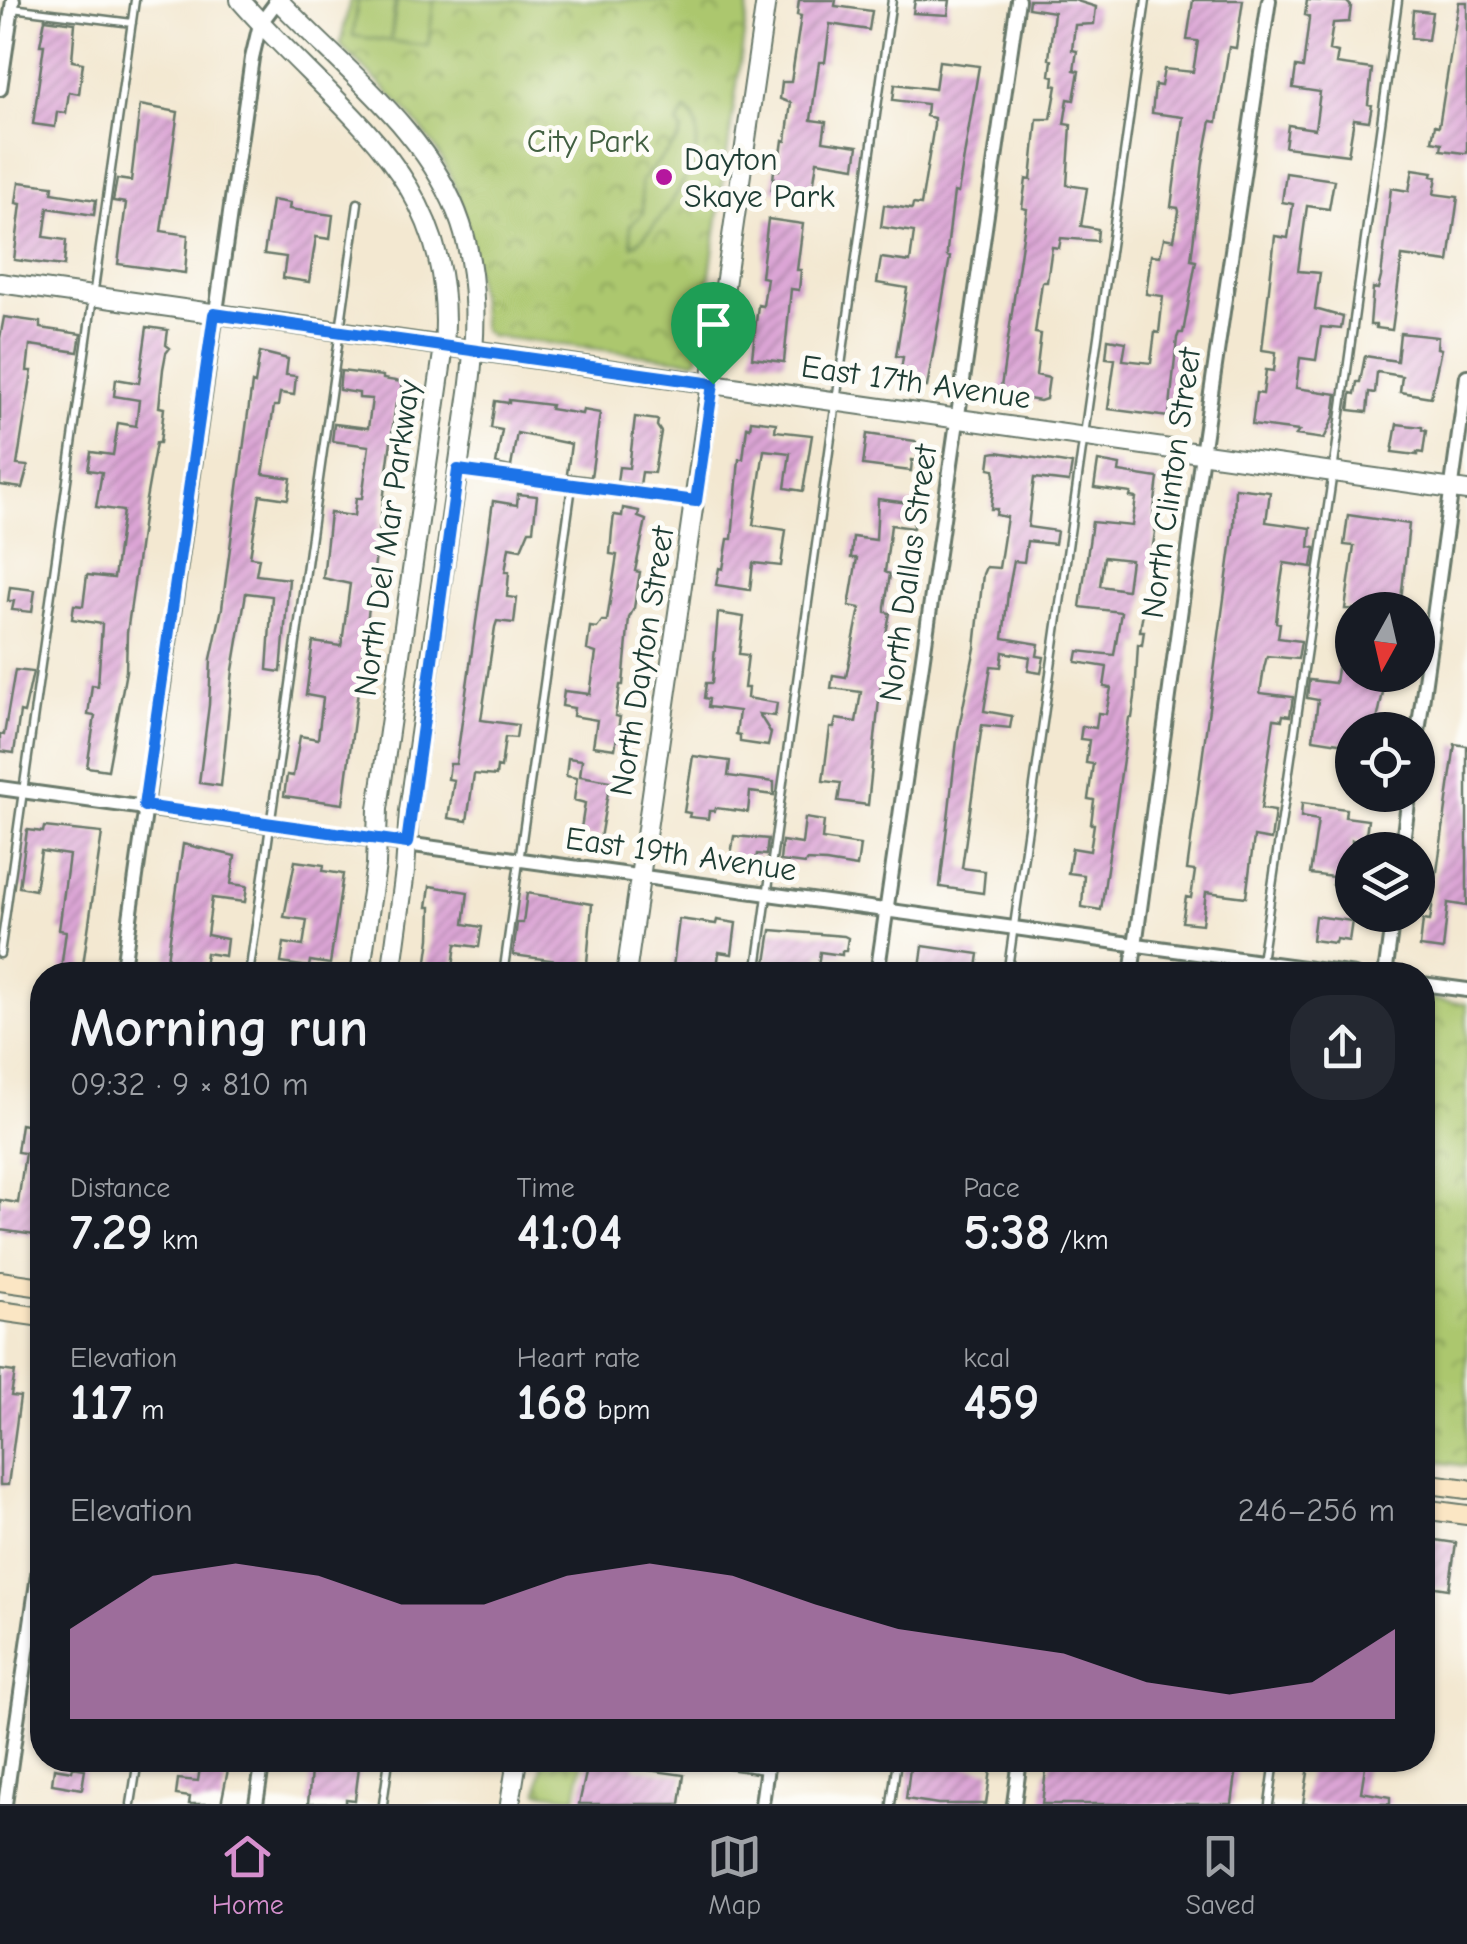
<!DOCTYPE html>
<meta charset="utf-8">
<style>
body{margin:0;font-family:"Comic Neue",sans-serif;background:#242831;color:#f1f3f6;height:100vh;display:flex;flex-direction:column;font-size:38px;white-space:nowrap}
*{box-sizing:border-box;margin:0}
p{font-size:32px;color:#9ea1a6}
.icon{flex:none;width:55px;height:55px;fill:none;stroke:currentColor;stroke-width:2;stroke-linecap:round;stroke-linejoin:round}
.map{position:relative;flex:1;overflow:hidden}
.drawer{position:absolute;left:30px;top:962px;width:1405px;height:810px;display:flex;flex-direction:column;background:#171b24;border-radius:40px;box-shadow:0 2px 8px #0004}
.drawer>*{flex:none}
.needle{width:65px;rotate:188deg}
.fabs{position:absolute;left:1335px;top:592px;display:grid;gap:20px}
.fabs a{display:grid;place-items:center;width:100px;height:100px;border-radius:50%;background:#171b24;box-shadow:0 2px 8px #0004;font-size:50px}
.pin{position:absolute;display:grid;place-items:center;width:85px;height:85px;color:#fff;margin:-102px -42px;border-radius:50% 50% 50% 0;rotate:-45deg;box-shadow:0 0 10px #0007}
.pin .icon{rotate:45deg}
.round{display:grid;place-items:center;flex:none;width:105px;height:105px;border-radius:40px;background:#242831}
.headline{display:flex;align-items:center;justify-content:space-between;height:170px;padding:0 40px}
h1{font-size:55px;font-weight:600;line-height:75px}
.figures{display:grid;grid-template-columns:repeat(3,1fr);gap:15px;height:170px;padding:10px 40px}
.figures div{display:grid;align-content:center}
.figures b{font-size:50px;font-weight:600}
.figures small{font-size:28px;font-weight:400}
.figures p{font-size:28px}
.chart{height:280px;padding:20px 40px}
.chart p{display:flex;justify-content:space-between}
.chart svg{width:100%;height:180px;margin-top:10px;fill:#d690ce;opacity:.7}
.dock{display:flex;justify-content:space-around;align-items:center;height:140px;border-top:2px solid #363941;background:#171b24;font-size:28px;color:#9ea1a6}
.dock a{display:grid;justify-items:center;gap:5px}
.dock .current{color:#d690ce}
.map>svg:first-child{display:block}
</style>
<div class="map">
<svg width="1467" height="1804" viewBox="0 0 1467 1804">
<defs>
<pattern id="park-crowns" width="20" height="18" patternUnits="userSpaceOnUse" patternTransform="scale(2.5)"><rect width="20" height="18" fill="#acc76e"/><path d="M2 6a3 3 0 1 1 6 0M12 15a3 3 0 1 1 6 0" fill="none" stroke="#8ba35b"/></pattern>
<pattern id="building-hatch" width="6" height="6" patternUnits="userSpaceOnUse" patternTransform="scale(2.5)"><rect width="6" height="6" fill="#dca5d5"/><path d="M-1 1l2-2M0 6l6-6M5 7l2-2" fill="none" stroke="#b288ae"/></pattern>
</defs>
<rect width="100%" height="100%" fill="#fdfcf7"/>
<filter id="ink" filterUnits="userSpaceOnUse"><feTurbulence type="fractalNoise" baseFrequency=".01" numOctaves="2"/><feDisplacementMap in="SourceGraphic" scale="20" xChannelSelector="R" yChannelSelector="G"/><feConvolveMatrix kernelMatrix="1 2 1 2 8 2 1 2 1" color-interpolation-filters="sRGB"/></filter>
<filter id="wash" filterUnits="userSpaceOnUse"><feTurbulence type="fractalNoise" baseFrequency=".0048" numOctaves="4" result="noise"/><feDisplacementMap in="SourceGraphic" scale="40" xChannelSelector="R" yChannelSelector="G"/><feGaussianBlur stdDeviation="2.25" result="paint"/><feColorMatrix in="noise" values="0 0 0 0 0 0 0 0 0 0 0 0 0 0 0 0 0 1.4 0 .05"/><feComposite in="paint" operator="in"/></filter>
<g filter="url(#wash)">
<rect width="100%" height="100%" fill="#f3e8d1"/>
<!-- park -->
<path fill="url(#park-crowns)" stroke="#668251" stroke-width="2.5" d="M350 0H749L698 358 694 361 490 336 483 330C475 279 472 220 449 173 426 123 378 83 340 45Z
M1423 998 1467 1004V1466L1423 1460Z
M543 1760H583L576 1797 538 1792Z"/>
<!-- garden -->
<path fill="#acc76e" stroke="#668251" stroke-width="2.5" d="M358 0H395L391 39 397 0H434L428 46 353 36Z
M686 110C723 136 660 229 632 246L630 225 643 213 641 181 679 139 682 131 677 124Z"/>
<g id="blocks">
<!-- building -->
<path fill="url(#building-hatch)" fill-rule="evenodd" d="M799 0H836L835 6 872 11 869 30 830 24 825 62H819L811 120 826 122 823 141 858 146 855 167 817 161 812 195 772 190 774 170H779L783 140 786 141 791 103 780 99 782 82H791L801 16 797 15Z
M915 0H950L948 15 913 13Z
M1029 0H1074L1096 7 1094 24 1075 25 1072 50 1077 51 1074 70 1079 71 1074 100 1068 99 1064 124 1071 125 1067 185 1087 188 1081 226 1098 229 1097 241 1061 238 1059 248 1052 247 1047 282H1042L1035 333 1041 334 1036 375 1049 378 1046 399 1040 401 1000 394 1027 209 1022 208 1026 179 1031 180 1037 119H1051L1057 86 1053 85 1054 76 1050 75 1052 60 1049 59 1054 12 1028 8Z
M1193 0H1243L1236 48 1229 47 1217 122 1211 121 1203 162 1191 260 1196 261 1183 333H1179L1177 338 1169 417 1108 409 1115 359 1106 358 1108 339 1126 342 1123 360 1151 363 1155 332 1159 333 1163 296 1146 294 1151 255 1160 256 1164 238 1174 240 1179 211 1178 208 1171 207 1183 117 1152 113 1155 85 1161 86 1164 69 1193 72 1198 41 1187 40Z
M1307 0 1347 2 1351 6 1349 22 1333 23 1329 50 1338 52 1336 64 1372 69 1368 104 1372 105 1369 121 1354 119 1348 155 1285 147 1288 125 1315 129 1320 92 1293 88 1296 67 1303 68 1309 19V16L1305 15Z
M1459 2H1467V153H1464L1441 150 1442 143 1432 141 1435 125 1439 126Z
M1413 10 1432 12 1428 40 1411 38Z
M45 19 75 23 72 61 83 63 79 94 69 92 66 113 57 112 55 127 33 124 44 45H40Z
M939 61 979 66 958 193 954 192 947 250V256L950 257 927 387 899 383 903 357 896 356 907 288 877 283 881 258 910 262 914 232 881 227 884 205 912 209 913 204 921 205 934 125V118L926 116 927 104 893 100 895 84 935 89Z
M140 105 178 112 161 231 188 235 185 273 118 264 126 203 113 201 117 179 131 181Z
M1413 169 1433 172 1432 176 1437 177 1434 194 1458 197 1449 262 1402 256 1392 330 1376 328V325H1370L1373 288 1378 289 1381 277 1391 188 1409 191Z
M1286 173 1334 180 1329 209 1307 206 1298 271 1320 273 1315 309 1343 317 1341 329 1321 327 1316 360 1300 358 1296 388 1337 394 1334 417 1324 439 1296 435 1299 431 1252 425 1256 393 1263 394 1266 370 1274 371 1276 352 1262 350 1275 236 1288 238 1293 204 1282 202Z
M19 182 53 186 52 193 96 200 94 215 48 208 44 237 66 240 64 266 14 260 21 204 16 203Z
M272 200 290 203 289 209 333 215 330 239 316 237 309 282 283 278 286 257 264 254Z
M768 219 803 224 797 270H801L799 290 791 289 784 362 752 358 758 305 763 306 767 278 761 277Z
M4 317 40 322V328L81 334 78 352 30 345 27 371H32L17 465 28 466 22 488 0 485V338Z
M147 327 168 330 166 345 170 348 166 353 163 369 159 407 164 408 160 443H156L145 505 127 633 126 671 108 770 87 767 95 716 88 715 92 685 98 686 102 624 72 619 74 605 83 606 87 575 114 578 123 511 96 507 102 472 88 470 91 452 113 455 118 423 136 426 139 400 114 396 116 379 139 383Z
M1400 333 1438 337 1437 348 1441 349 1431 397 1400 392 1402 376 1377 372 1375 393 1369 392 1367 412 1349 410 1351 393 1355 394 1357 382H1360L1365 356 1397 361Z
M260 352 288 359 286 375 296 376 294 395 280 393 278 406H274L263 474 291 478 288 499 260 495 250 557 259 558 256 575 289 579 281 672 267 670 272 596 246 593 233 670 221 786 199 783 209 705 211 659 222 608 252 383 255 384Z
M341 371 383 376V379L402 382 399 403H396L343 804 284 796 287 775 293 776 300 736 318 739 323 698 306 695 313 642 341 646 343 636 350 584 323 578 330 513 354 516 356 498H362L369 446 332 441 334 424 368 428 372 399 359 398V393L339 390Z
M509 400 551 405 550 409 582 414 583 410 600 413 591 477 567 474 571 444 517 433 511 467 496 464 502 430 491 428 495 401 509 403Z
M635 417 658 420 657 426 661 432 654 473 642 472 640 485 617 482 619 467 629 468Z
M751 420 776 423 775 431 812 435 803 491 785 488 790 453 764 450 753 525 786 530 781 566 753 563 750 590 716 585 719 568 723 569 728 539H732L739 459H743L747 427 750 428Z
M1397 424 1422 427V430L1426 431 1423 453 1417 452V455L1392 452Z
M867 434 915 441 919 445 917 461 912 460 911 471 863 465Z
M997 452 1072 464 1069 482 1034 478 1028 527 1057 531 1055 544 1027 541 1024 562 1014 561 1008 593 1003 638 1039 644 1037 656 1044 657 1041 673 1028 671 1030 657 1003 652 1001 667 991 666 984 711 1012 716 1010 728 982 725 962 868 985 871 983 893 940 887 958 732 975 648 983 574 986 567 999 568 1007 517 996 515 997 509H991L995 475 994 469 989 468 991 453Z
M1098 461 1120 465 1119 472 1158 478 1153 518 1157 519 1140 631H1144L1142 645 1138 644 1135 697 1132 718H1129L1101 910 1082 907 1084 875 1068 873 1072 848 1090 851 1094 824H1091L1094 800 1088 799 1093 764 1086 763 1089 740 1080 739 1082 726 1096 728 1098 713 1106 714 1111 688 1104 687 1107 667 1076 662 1078 651 1114 655 1121 612 1080 607 1092 522 1132 526 1136 498 1130 497 1131 493 1094 488ZM1104 557 1131 560 1127 590 1100 586Z
M1235 488 1270 492 1266 522 1311 528 1309 547 1315 548 1312 567 1284 563 1280 588 1276 622 1280 623 1278 638 1301 641 1298 659 1267 656 1264 668 1260 693 1293 697 1290 716 1283 715 1282 720 1274 719 1261 809 1275 811 1271 840 1254 837 1246 897 1206 892 1202 924 1182 922 1186 897 1191 898 1195 871 1187 870 1234 525Z
M518 494 537 496 533 530H529L521 549 509 547 505 572H509L507 597 517 598 514 623 497 621 495 627 481 720 518 725 516 738 505 737 501 768 497 767 496 776 474 774 467 821 448 818 454 780 448 779 450 764H456L493 501 517 505Z
M878 499 916 504 913 528 891 525 885 572 890 574 885 607V612L890 613 885 639 893 641 888 682 881 681 868 805 838 801 841 783 823 781 830 728H834L836 719 856 722 861 692 831 688 833 675 846 677 860 608 849 606 857 558H851L853 537 876 540Z
M623 508 639 511 638 517 646 520 635 571 640 572 634 608 629 618 623 685H620L615 716 620 717 615 749 593 746 597 720 573 716 574 708 562 706 564 691 590 694 596 653 587 650 590 627 597 628 602 621H607L617 555 610 554 612 530 614 515 622 516Z
M1348 515 1409 524 1400 610 1345 609 1354 546 1344 545Z
M10 587 35 590 32 612 12 610 14 601H8Z
M718 613 744 617 739 654 748 655 744 688H748L747 698 777 703 775 716 759 714 771 733 768 746 740 742V735L736 734 739 711 708 707 709 699 704 698 706 683H712Z
M1344 619H1352V675L1386 678 1375 730H1352V745L1313 739 1318 700 1307 698 1309 680 1335 683Z
M15 670 33 672 24 713 20 712 14 753 0 751V734L4 735Z
M1455 744 1467 746V906L1448 903 1443 950 1420 947 1423 920 1430 921Z
M693 756 730 761 728 776 774 782V795L750 792 748 812 716 808 715 811H709L708 819 689 817 690 813 684 812Z
M568 758 582 760 580 776 610 781 600 838 580 835 585 803 574 800 577 778 566 776Z
M1302 803 1346 809 1345 817 1368 820 1365 842 1352 840V888L1332 885 1333 877 1310 874 1318 820 1301 817Z
M805 818 824 821 822 839 860 845 857 867 826 862 806 861 805 864 780 861 782 841 802 844Z
M44 827 102 833 82 972 61 969 66 931 59 930 69 855 41 851 35 890 19 887 27 830 43 832Z
M734 836 768 839 766 855 757 854 755 865 738 863 739 856 731 855Z
M183 844 235 856 231 884 247 886 245 902 212 898 207 935 227 939 225 956 206 953 203 975 165 974Z
M295 861 324 865 323 871 343 874 330 964 310 961 309 967 281 963 284 943 303 946 307 920 284 917Z
M430 886 468 892 464 924 482 927 479 947 456 944 452 975H425L430 939 431 907H427Z
M527 893 592 904 586 975H556L558 961 513 955 517 923H523Z
M1315 916 1352 921 1349 941 1336 939 1335 943 1312 940Z
M679 919 716 924 717 920 736 923 732 954 719 952 717 969 693 966 692 975H672Z
M771 930 844 936 848 938 846 951H842V955L820 952 817 975H764Z
M923 946 979 954 976 975H919Z
M35 1100 42 1101V1236L0 1230V1200L18 1203 25 1153 17 1152 21 1124 31 1126Z
M0 1370 15 1372 11 1396 20 1397 8 1485H0Z
M1422 1538 1456 1543 1449 1589 1422 1585Z
M201 1760H230L221 1804H189L190 1797 176 1795 178 1779 198 1781Z
M312 1760 359 1767 355 1800 346 1799V1804H308Z
M589 1760 635 1762 634 1768 684 1775 680 1804H579Z
M911 1760 991 1770 986 1804H938L906 1799Z
M1052 1760H1238L1232 1804H1042L1046 1770H1050Z
M1310 1760H1366L1361 1792 1390 1797V1804H1303Z
M73 1767 85 1769 82 1789 52 1784 54 1768 72 1771Z"/>
</g>
</g>
<g filter="url(#ink)">
<use href="#blocks" fill-opacity="0" stroke="#69796b" stroke-width="2.5"/>
<g fill="none" stroke-linecap="round" stroke-linejoin="round">
<defs>
<path id="service" d="M12 8 132 23
M459 470 690 501
M0 954 135 0
M249 975 358 203
M503 975 572 486
M756 975 892 0
M1007 975 1146 0
M1259 975 1333 472 1398 0
M696 1760 765 1770
M131 1804 138 1760
M383 1804 389 1760
M891 1804 897 1760
M1269 1804 1275 1760"/>
<path id="minor" d="M0 89 13 0
M1418 732 1467 376
M0 788 1355 975
M1402 850 1409 795
M122 975 252 58 260 24 278 0
M877 975 1018 0
M1131 975 1202 454 1269 0
M1385 975 1393 915
M1422 984 1467 990
M5 1804 42 1547
M256 1804 263 1760
M762 1804 768 1760
M1014 1804 1020 1760"/>
<path id="tertiary" d="M240 0C338 113 457 176 444 346L378 809 376 865 360 975
M278 0C342 68 431 133 461 224 479 278 476 337 469 392L409 811 405 871 391 975
M0 283 1467 491
M626 975 766 0
M510 1804 517 1760"/>
<path id="secondary" d="M0 1281 42 1287
M0 1311 42 1317
M1422 1483 1467 1489
M1422 1509 1467 1515"/>
</defs>
<!-- service casing -->
<use href="#service" stroke="#69796b" stroke-width="11"/>
<!-- minor casing -->
<use href="#minor" stroke="#69796b" stroke-width="18"/>
<!-- tertiary casing -->
<use href="#tertiary" stroke="#69796b" stroke-width="22"/>
<!-- secondary casing -->
<use href="#secondary" stroke="#69796b" stroke-width="22"/>
<!-- service -->
<use href="#service" stroke="#fff" stroke-width="6"/>
<!-- minor -->
<use href="#minor" stroke="#fff" stroke-width="12"/>
<!-- tertiary -->
<use href="#tertiary" stroke="#fff" stroke-width="18"/>
<!-- secondary -->
<use href="#secondary" stroke="#fbe6c4" stroke-width="18"/>
</g>
</g>
<g fill="none" stroke-linecap="round" stroke-linejoin="round" filter="url(#ink)">
<defs>
<path id="route" d="M214 314 713 384 696 501 458 470 407 843 144 806Z"/>
</defs>
<!-- route casing -->
<use href="#route" stroke="#fff" stroke-width="20"/>
<!-- route -->
<use href="#route" stroke="#1a73e8" stroke-width="12"/>
</g>
<!-- markers -->
<circle fill="#b5179e" stroke="#fdfcf7" stroke-width="4" cx="664" cy="177" r="10"/>
<g text-anchor="middle" dominant-baseline="central" stroke-width="10" stroke-linejoin="round" paint-order="stroke">
<!-- park labels -->
<g font-size="32" fill="#426042" stroke="#fdfcf7">
<text x="588" y="141">City Park</text>
</g>
<!-- poi labels -->
<g font-size="32" fill="#1f3d34" stroke="#fdfcf7" text-anchor="start">
<text x="684" y="159">Dayton<tspan x="684" dy="37">Skaye Park</tspan></text>
</g>
<!-- street labels -->
<g font-size="32" fill="#1f3d34" stroke="#fdfcf7">
<text transform="translate(916 382) rotate(8)">East 17th Avenue</text>
<text transform="translate(1171 483) rotate(-82)">North Clinton Street</text>
<text transform="translate(387 538) rotate(-82)">North Del Mar Parkway</text>
<text transform="translate(908 573) rotate(-82)">North Dallas Street</text>
<text transform="translate(642 661) rotate(-81)">North Dayton Street</text>
<text transform="translate(681 854) rotate(8)">East 19th Avenue</text>
</g>
</g>
</svg>
<div class="fabs">
<a><svg class="needle" viewBox="-14 -14 28 28"><path d="M0-13l5 13h-10z" fill="#e53935"/><path d="M0 13l5-13h-10z" fill="#9ea1a6"/></svg></a>
<a><svg class="icon" aria-label="locate" viewBox="0 0 24 24"><circle cx="12" cy="12" r="6"/><path d="M12 2v4M12 18v4M2 12h4M18 12h4"/></svg></a>
<a><svg class="icon" aria-label="layers" viewBox="0 0 24 24"><path d="M12 4l9 5-9 5-9-5zM3 14l9 5 9-5"/></svg></a>
</div>
<div class="pin" style="left:713px;top:384px;background:#1e9e55"><svg class="icon" aria-label="arrive" viewBox="0 0 24 24"><path d="M6 21V4h12l-3 4 3 4H6"/></svg></div>
<section class="drawer">
<div class="headline"><div><h1>Morning run</h1><p>09:32 · 9 × 810 m</p></div><a class="round"><svg class="icon" aria-label="share" viewBox="0 0 24 24"><path d="M12 15V3M7 8l5-5 5 5M5 13v7h14v-7"/></svg></a></div>
<div class="figures">
<div><p>Distance</p><b>7.29<small> km</small></b></div>
<div><p>Time</p><b>41:04</b></div>
<div><p>Pace</p><b>5:38<small> /km</small></b></div>
</div>
<div class="figures">
<div><p>Elevation</p><b>117<small> m</small></b></div>
<div><p>Heart rate</p><b>168<small> bpm</small></b></div>
<div><p>kcal</p><b>459</b></div>
</div>
<div class="chart"><p><span>Elevation</span>246–256 m</p>
<svg viewBox="0 0 160 44" preserveAspectRatio="none"><path d="M0 44V22L10 9L20 6L30 9L40 16L50 16L60 9L70 6L80 9L90 16L100 22L110 25L120 28L130 35L140 38L150 35L160 22V44z"/></svg>
</div>
</section>
</div>
<nav class="dock">
<a class="current"><svg class="icon" aria-label="home" viewBox="0 0 24 24"><path d="M3 11l9-7 9 7M6 9v11h12V9"/></svg>Home</a>
<a><svg class="icon" aria-label="map" viewBox="0 0 24 24"><path d="M3 6l6-2 6 2 6-2v14l-6 2-6-2-6 2zM9 4v14M15 6v14"/></svg>Map</a>
<a><svg class="icon" aria-label="saved" viewBox="0 0 24 24"><path d="M7 4h10v16l-5-4-5 4z"/></svg>Saved</a>
</nav>
